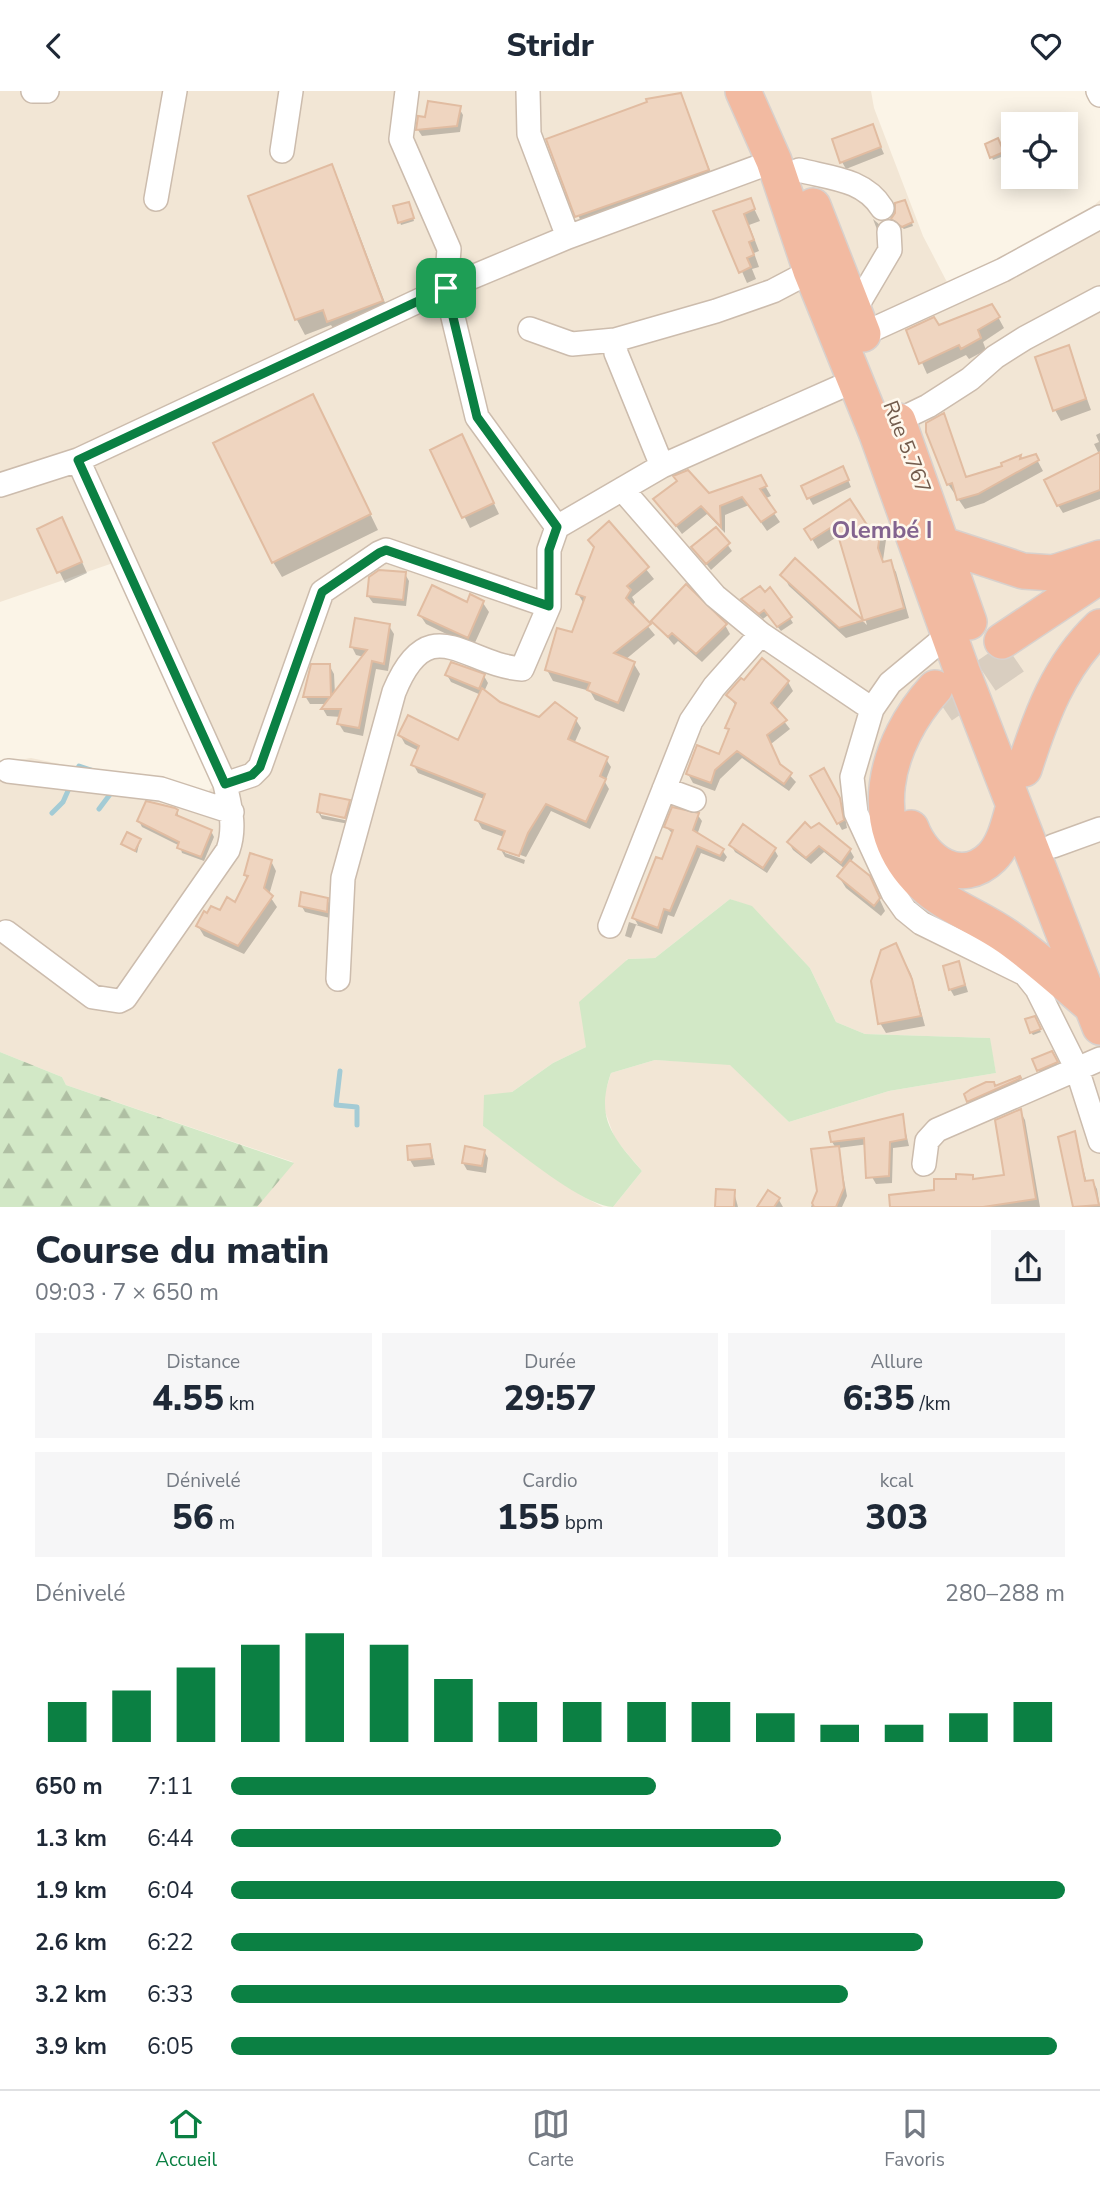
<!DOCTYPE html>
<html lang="fr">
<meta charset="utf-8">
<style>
body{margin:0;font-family:"Nunito Sans",sans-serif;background:#f6f6f7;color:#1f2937;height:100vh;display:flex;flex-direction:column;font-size:26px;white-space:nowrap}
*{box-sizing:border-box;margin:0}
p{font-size:23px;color:#747a83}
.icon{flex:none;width:38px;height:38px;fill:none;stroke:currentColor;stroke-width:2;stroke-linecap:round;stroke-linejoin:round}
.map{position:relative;height:1116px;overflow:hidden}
.sheet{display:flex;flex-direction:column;background:#fff;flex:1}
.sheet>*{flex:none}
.fabs{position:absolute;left:1001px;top:21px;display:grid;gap:14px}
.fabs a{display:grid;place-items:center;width:77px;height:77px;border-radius:0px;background:#fff;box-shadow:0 4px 18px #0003;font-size:35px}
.pin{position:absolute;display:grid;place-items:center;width:60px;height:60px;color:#fff;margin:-30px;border-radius:14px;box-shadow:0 4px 10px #0006}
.round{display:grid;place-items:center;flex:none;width:74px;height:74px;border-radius:0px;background:#f6f6f7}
.summary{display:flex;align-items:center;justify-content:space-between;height:119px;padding:0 35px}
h1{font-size:38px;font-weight:800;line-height:52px}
.stats{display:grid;grid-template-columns:repeat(3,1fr);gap:10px;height:119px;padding:7px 35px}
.stats div{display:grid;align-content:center;border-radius:0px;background:#f6f6f7;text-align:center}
.stats b{font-size:35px;font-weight:800}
.stats small{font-size:19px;font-weight:400}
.stats p{font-size:19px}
.chart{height:196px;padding:14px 35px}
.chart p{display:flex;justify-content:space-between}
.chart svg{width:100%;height:126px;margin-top:7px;stroke:#0b8043;stroke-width:6}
ul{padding:0 35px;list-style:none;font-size:23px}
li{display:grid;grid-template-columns:112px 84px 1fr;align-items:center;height:52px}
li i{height:18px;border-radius:9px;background:#0b8043}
header{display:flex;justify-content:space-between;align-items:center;height:91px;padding:0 35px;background:#fff;font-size:32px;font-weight:800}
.dock{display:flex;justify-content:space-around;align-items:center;height:98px;border-top:2px solid #e0e1e3;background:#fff;font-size:19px;color:#747a83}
.dock a{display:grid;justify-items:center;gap:4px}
.dock .on{color:#0b8043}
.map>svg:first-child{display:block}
</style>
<header><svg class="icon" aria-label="back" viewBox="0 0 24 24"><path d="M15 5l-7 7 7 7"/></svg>Stridr<svg class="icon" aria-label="heart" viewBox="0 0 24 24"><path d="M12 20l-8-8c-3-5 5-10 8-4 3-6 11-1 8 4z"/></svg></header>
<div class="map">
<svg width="1100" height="1116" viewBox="0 0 1100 1116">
<defs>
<pattern id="forest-firs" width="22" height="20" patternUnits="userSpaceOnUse" patternTransform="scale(1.75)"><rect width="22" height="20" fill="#d2e8c6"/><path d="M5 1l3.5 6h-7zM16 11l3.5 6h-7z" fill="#afbfa3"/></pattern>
</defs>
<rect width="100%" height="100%" fill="#fbf4e7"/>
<!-- residential -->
<path fill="#f2e6d5" d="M0 0H871L874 17 923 145 948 193 1080 127 1100 109V1116H613L642 1080 615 1048 602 1012 611 982 655 969 731 973 789 1031 889 1000 996 982 989 947 865 943 836 931 810 877 752 816 730 808 655 867 627 868 586 956 553 972 512 1001 483 1035 582 1105 603 1116H257L293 1071 66 994 62 986 0 961V672L31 667 205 703 216 693 113 472 0 511Z"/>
<!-- grass -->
<path fill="#d2e8c6" d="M730 808 752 815 810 877 836 931 865 943 990 947 996 982 889 1000 789 1031 730 974 655 969 611 982C595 1028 613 1046 642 1080L613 1116C583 1116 511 1055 483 1035L484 1004 512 1001 553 972 586 956 579 911 628 868 655 867Z"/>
<!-- forest -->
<path fill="url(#forest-firs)" d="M0 961 62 986 66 994 294 1072 257 1116H0Z"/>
<!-- shadow -->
<path fill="#0003" d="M681 4 714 90 583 136 548 49Z
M459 17 463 24 460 41 422 45 418 39 427 28Z
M872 35 884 63 846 78 842 71Z
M997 50 1004 65 993 69 987 54Z
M331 75 339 90 390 225 338 245 331 234 305 244 297 229 250 106Z
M750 109 760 130 749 134 759 160 754 162 759 176 752 178 756 188 747 192 716 121Z
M906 114 913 135 904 138 895 131Z
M395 116H410L414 130 401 134Z
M873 128 881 135 878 141Z
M992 215 1004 237 983 251 986 259 969 268 966 264 927 283 908 240 938 236Z
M1068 256 1091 319 1061 330 1055 319Z
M320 320 378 439 282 486 273 471Z
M943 325 967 388 1004 376 1020 366 1023 369 1035 365 1043 380 984 412 965 418 948 393Z
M1100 342V408L1063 422 1058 414 1099 363 1094 353 1099 351 1096 344Z
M467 357 499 423 470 437 432 360Z
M846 384 851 396 813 414 809 407Z
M760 386 771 405 764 408 780 431 767 440 749 414 725 424V442L707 423 682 443 656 408 679 391 708 404Z
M849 410 871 442 880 439 886 449 883 469 884 473 890 471 896 481 909 527 846 547 789 495 783 484 795 470 867 534 840 444 818 458 806 438Z
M609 433 654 488 632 506 635 511 632 516 655 544 625 569 634 573 640 583 624 621 595 609 590 600 553 590 547 579 573 543 584 513 578 503Z
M716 438 732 460 711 479 694 457Z
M39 439 68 440 87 482 65 492Z
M405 483 409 490 406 515 373 512 368 505Z
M743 509 790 527 793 532 781 540 768 524 763 528Z
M483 512 489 521 473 556 426 533 420 524Z
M654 530 725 534 730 543 702 571 678 550 674 554Z
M389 535 394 543 388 580 376 578 363 645 344 641 339 633 341 626 327 625 323 618 327 613H310L305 605 329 574 334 583 335 603 364 566 356 564 352 556Z
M762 570 788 591 793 600 776 620 790 638 771 653 781 675 796 691 789 700 742 667 720 688 715 700 693 692 688 683 720 665 736 615 728 604 744 592Z
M447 584 484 585 488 592 484 601 499 612 539 628 576 629 581 637 574 653 606 668 611 676 605 691 609 698 590 738 551 720 526 766 505 758V762L525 769 524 773 505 766 500 757 504 746 482 738 477 729 484 708 418 682 413 673 419 660 405 653 400 644 459 651 481 604 451 591Z
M823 680 843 716 847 737 842 739 813 685Z
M349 711 353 718 350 726 321 720V724L349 730V733L322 728 318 721Z
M177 720 179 727 211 740 214 746 204 770 182 762 180 755 142 736 139 730Z
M697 723 702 730 697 744 722 759 727 766 724 771 701 762 674 826 668 824 662 843 636 834 631 847 625 845 629 831 638 834 634 827 663 770 673 743 666 736Z
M811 739 850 759 854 766 850 772 875 798 885 820 881 825 846 797 839 786 845 778 824 761 811 773 793 759 789 752Z
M140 749 137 762 123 753Z
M731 754 774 758 778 765 767 782 735 761Z
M271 770 276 780 269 804 277 816 244 863 204 845 198 835 236 813 248 789 245 784Z
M327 808 331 816 330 827 305 821 301 814Z
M901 864 911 883 925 935 886 942 880 932Z
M959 872 968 901 954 905 950 898Z
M1034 927 1041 941 1033 944 1031 941Z
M1052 962 1058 974 1040 982 1035 969Z
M1019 987 1023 995 972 1017 969 1010Z
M1020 1020 1025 1029 1040 1116H891V1105L936 1100 972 1086 974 1090 1006 1085Z
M902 1025 909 1055 893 1057 892 1092 876 1093 872 1086 869 1053 838 1057 847 1105 842 1116H811L817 1100 813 1060 836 1057 832 1051Z
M1074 1042 1087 1092 1093 1091 1097 1098 1100 1116H1076L1060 1047Z
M430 1055 435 1074 414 1076 410 1069Z
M484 1060 488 1067 486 1082 467 1079 463 1072Z
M718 1099 734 1101 738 1116H717Z
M769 1102 779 1109 783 1116H759Z"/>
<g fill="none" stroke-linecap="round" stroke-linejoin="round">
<!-- stream -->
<path stroke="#a3cbd5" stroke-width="5" d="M76 680 79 675 97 681
M99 718 114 698
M52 722 63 711 71 693
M340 980 336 1014 357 1016V1034"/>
</g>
<!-- building -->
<path fill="#efd5c0" stroke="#e1bca1" stroke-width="2" d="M681 2 709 79 575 126 546 48 647 11 646 8Z
M428 10 461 15 457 35 416 39 418 25 425 26Z
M873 33 881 56 840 72 832 48Z
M998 47 1004 61 990 67 985 53Z
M332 73 383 210 327 231 323 219 295 229 248 105Z
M751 107 755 118 744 123 754 149 749 151 754 164 747 167 751 176 739 182 713 120Z
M905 109 913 131 902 136 891 128 895 122V112Z
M409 111 414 127 398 132 393 115Z
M992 213 1000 226 978 239 981 247 961 258 959 254 919 273 906 239 934 226 939 234Z
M1069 254 1086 308 1053 320 1035 266Z
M313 303 371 423 272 472 213 352Z
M944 322 966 386 1002 375 1001 372 1021 364 1020 368 1036 363 1039 369 978 403 957 409 952 392 947 394 926 341V332Z
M462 343 494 412 462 427 430 359Z
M1100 361V399L1057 415 1044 389Z
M843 375 849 389 807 408 801 395Z
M688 379 709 402 761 384 767 395 760 398 776 421 761 431 742 406 720 415 721 436 701 415 676 435 653 408 677 390 673 385Z
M850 408 871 440 881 437 878 457 883 471 891 469 904 517 839 537 780 484 795 467 863 529 835 434 811 449 804 438Z
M62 426 82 471 57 482 37 438Z
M609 430 649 476 627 495 631 499 626 507 651 533 614 562 635 571 618 612 587 599 590 592 545 579 557 537 572 541 585 506 576 503 594 456 588 449Z
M716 436 730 452 706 473 691 456Z
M379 479 406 481 403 509 367 505 369 486Z
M686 493 727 533 696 563 672 542 668 546 651 530Z
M432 494 467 511 470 503 484 510 468 547 418 524Z
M760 495 765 501 770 496 792 526 777 536 764 519 759 523 741 508Z
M355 527 390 533 384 573 372 570 359 637 337 633 341 618H321L330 606H303L311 573H330L331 605 367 559 350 556Z
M762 567 789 590 771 612 787 629 767 644 780 673 792 682 784 693 737 660 715 679 711 692 686 683 697 654 719 663 729 638 725 637 736 612 726 604 741 587 744 589Z
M451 571 485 583 479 598 445 584Z
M482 597 500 611 539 626 555 611 577 627 568 648 608 666 600 685 606 688 586 731 546 713 528 742 519 765 498 758 505 740 475 729 485 703 411 674 419 655 398 644 408 624 458 649Z
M824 677 840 707 844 729 837 733 810 685Z
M320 703 350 709 345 727 317 721Z
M146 710 175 717 178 719 176 724 212 739 201 766 177 757 179 751 137 730Z
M672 716 699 722 693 739 724 758 720 765 697 755 670 820 664 818 658 837 632 827 656 766 662 768 673 739 664 736Z
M805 731 811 737 819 732 851 758 841 772 819 755 806 767 787 751Z
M743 733 776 757 763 777 729 754Z
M127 741 141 748 135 760 121 753Z
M250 762 272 769 264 797 273 805 238 855 196 835 204 820 207 822 211 815 220 819 227 806 235 811 248 785 244 784Z
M850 769 870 785 880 807 874 815 837 785Z
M301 801 328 807 327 821 299 815Z
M896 852 912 888 921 925 878 933 871 890 881 859Z
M959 870 965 894 949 899 943 875Z
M1035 925 1041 938 1030 942 1025 928Z
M1052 960 1058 971 1037 980 1032 968Z
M1020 985 1021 987 967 1011 964 1003 971 998 986 991H994L995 995Z
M1021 1018 1036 1108 983 1116H890L889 1104 934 1099V1088H956V1083L973 1084V1088L1004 1084 995 1029Z
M903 1023 906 1048 890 1051 889 1085 866 1087 864 1047 831 1051 829 1041Z
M1075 1040 1085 1090 1093 1089 1099 1114 1073 1116 1058 1046Z
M430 1053 432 1067 408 1069 407 1055Z
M465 1055 485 1059 482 1075 462 1072Z
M839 1055 844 1097 836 1116H814L812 1112 817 1100 811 1058Z
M716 1098 735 1099 734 1116H715Z
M768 1099 780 1107 774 1116H757Z"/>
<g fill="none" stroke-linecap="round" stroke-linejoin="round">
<!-- highway-tunnel -->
<path stroke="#d9cec0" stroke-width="35" stroke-dasharray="35 18" stroke-linecap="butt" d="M942 615 1014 566"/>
<defs>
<path id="minor" d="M33 0H47
M407 0 401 48 449 158 446 197 477 326 557 436
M528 0 529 43 568 146
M1098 0 1100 4
M282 60 291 0
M799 79C830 87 864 88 882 117
M156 108 175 0
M854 220 890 159 889 141
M530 238 572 253 615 249 716 220 773 200 811 180
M863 243 1003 179 1100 126
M615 249 616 262 662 375
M897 330 928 315 970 288 995 266 1025 247 1100 207
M0 394 78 369 446 197 568 146 774 70
M622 398 715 505 761 543 872 618
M949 543 890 592 872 618 852 686 856 722 893 802 905 819 921 832 1025 883 1037 898 1077 978 1100 1050
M8 680 161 698 232 721
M225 693 252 684 260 676 322 501 379 462 386 459 549 515
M664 698 694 709
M1053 755 1100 738
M610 835 691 630 714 596 761 543
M6 841 93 906 119 910 125 907 228 759C236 736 230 716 225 693L78 369
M338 888 343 787 394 601C429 516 465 574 522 578L549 515V459L557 436 662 375 856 289
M924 1073 927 1050 937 1039 1100 968"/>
<path id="highway" d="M743 0 774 70 811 180 877 343 962 580 1100 936
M813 115 863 243
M898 330 969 531
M944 454 1023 480 1053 482 1100 467
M1002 550 1100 485
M935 597C885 652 862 735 923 793 947 816 982 827 1009 847 1037 867 1062 890 1088 912
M1024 678C1041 625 1059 575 1100 536
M911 737C923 770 961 797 992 766 1005 753 1009 731 1014 715"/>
</defs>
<!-- minor casing -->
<use href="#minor" stroke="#ccbcad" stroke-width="26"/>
<!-- highway casing -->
<use href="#highway" stroke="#d8d1cd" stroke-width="38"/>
<!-- minor -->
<use href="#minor" stroke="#fff" stroke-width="23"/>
<!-- highway -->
<use href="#highway" stroke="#f2baa1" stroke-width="35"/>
</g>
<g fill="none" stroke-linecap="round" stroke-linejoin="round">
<defs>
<path id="route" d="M446 197 477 326 557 436 549 459V515L386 459 379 462 322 501 260 676 252 684 225 693 78 369Z"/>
</defs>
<!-- route casing -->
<use href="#route" stroke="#fff" stroke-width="14"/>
<!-- route -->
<use href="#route" stroke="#0b8043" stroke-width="9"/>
</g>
<g text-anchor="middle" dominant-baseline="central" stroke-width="5" stroke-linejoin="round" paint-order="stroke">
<!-- street labels -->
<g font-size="21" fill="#735c4d" stroke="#fef8ed">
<text transform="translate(907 356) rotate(69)">Rue 5.767</text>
</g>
<!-- quarter labels -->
<g font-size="24" font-weight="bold" fill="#83648f" stroke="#fef8ed">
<text x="882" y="439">Olembé I</text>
</g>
</g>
</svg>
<div class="fabs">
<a><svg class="icon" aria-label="locate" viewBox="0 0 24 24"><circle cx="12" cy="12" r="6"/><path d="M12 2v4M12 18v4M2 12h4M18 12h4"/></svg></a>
</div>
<div class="pin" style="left:446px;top:197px;background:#1e9e55"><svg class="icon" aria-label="arrive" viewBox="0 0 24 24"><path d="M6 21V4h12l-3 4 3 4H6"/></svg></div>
</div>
<section class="sheet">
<div class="summary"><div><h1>Course du matin</h1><p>09:03 · 7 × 650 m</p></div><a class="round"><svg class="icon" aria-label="share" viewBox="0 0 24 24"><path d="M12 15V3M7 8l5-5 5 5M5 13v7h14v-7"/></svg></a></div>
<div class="stats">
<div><p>Distance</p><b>4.55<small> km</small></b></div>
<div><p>Durée</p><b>29:57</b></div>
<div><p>Allure</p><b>6:35<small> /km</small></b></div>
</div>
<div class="stats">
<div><p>Dénivelé</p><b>56<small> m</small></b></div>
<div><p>Cardio</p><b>155<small> bpm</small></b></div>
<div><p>kcal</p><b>303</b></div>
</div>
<div class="chart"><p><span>Dénivelé</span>280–288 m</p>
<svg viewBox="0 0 160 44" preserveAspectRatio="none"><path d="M5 44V30M15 44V26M25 44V18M35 44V10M45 44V6M55 44V10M65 44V22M75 44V30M85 44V30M95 44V30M105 44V30M115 44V34M125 44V38M135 44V38M145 44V34M155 44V30"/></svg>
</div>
<ul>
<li><b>650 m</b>7:11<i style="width:51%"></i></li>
<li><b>1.3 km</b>6:44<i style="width:66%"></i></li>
<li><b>1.9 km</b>6:04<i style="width:100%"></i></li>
<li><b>2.6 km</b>6:22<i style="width:83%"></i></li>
<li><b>3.2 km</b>6:33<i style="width:74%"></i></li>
<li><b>3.9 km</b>6:05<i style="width:99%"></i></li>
</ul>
</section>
<nav class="dock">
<a class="on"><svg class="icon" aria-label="home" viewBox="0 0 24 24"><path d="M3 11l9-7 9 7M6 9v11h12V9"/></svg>Accueil</a>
<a><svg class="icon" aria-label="map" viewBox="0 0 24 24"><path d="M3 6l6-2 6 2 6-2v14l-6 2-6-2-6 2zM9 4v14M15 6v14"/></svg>Carte</a>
<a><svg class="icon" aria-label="saved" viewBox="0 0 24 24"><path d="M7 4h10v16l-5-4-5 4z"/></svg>Favoris</a>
</nav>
